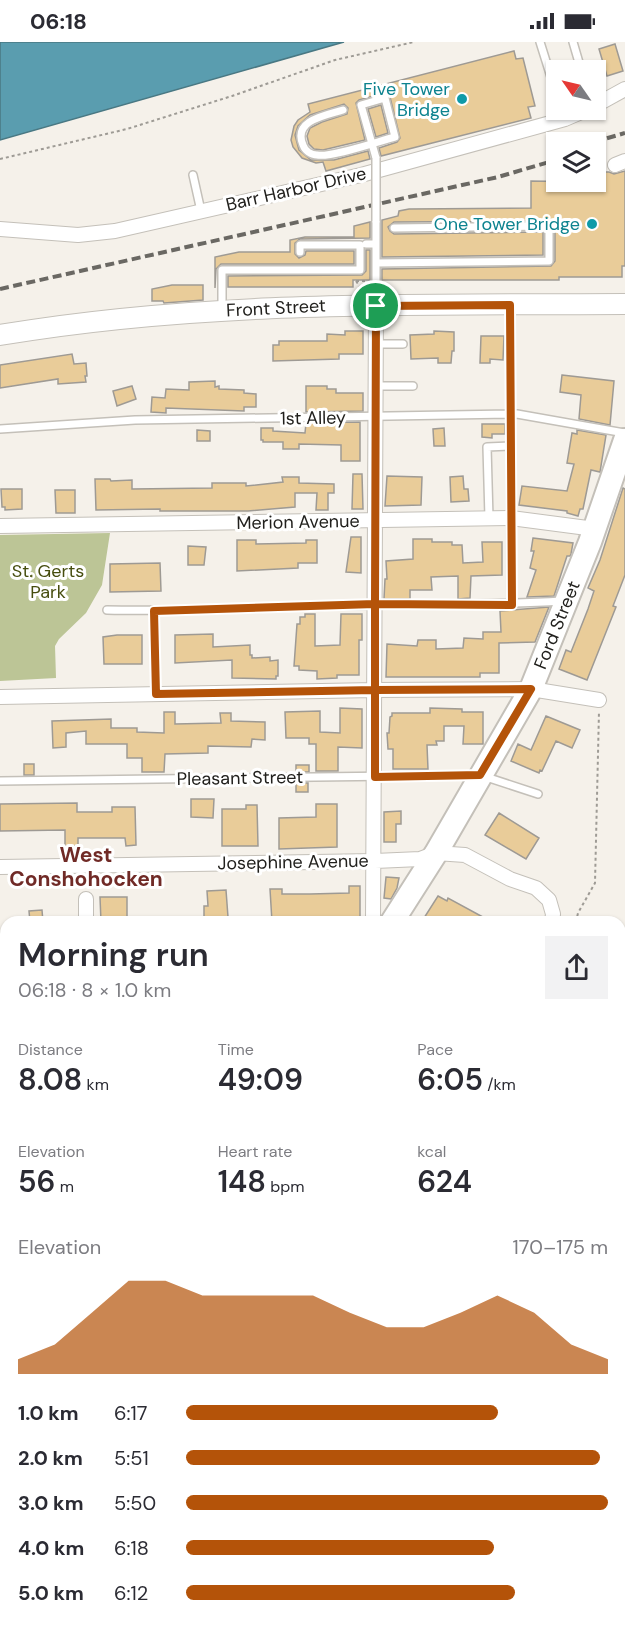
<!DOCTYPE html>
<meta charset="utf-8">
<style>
body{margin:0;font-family:"DM Sans",sans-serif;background:#f2f2f3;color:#2b2b33;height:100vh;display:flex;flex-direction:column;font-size:22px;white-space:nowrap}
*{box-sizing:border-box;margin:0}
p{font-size:20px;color:#7c7c81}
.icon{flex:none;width:33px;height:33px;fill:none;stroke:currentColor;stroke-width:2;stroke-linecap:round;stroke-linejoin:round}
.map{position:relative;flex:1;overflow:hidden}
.side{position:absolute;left:0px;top:874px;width:626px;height:712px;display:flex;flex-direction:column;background:#fff;border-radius:18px 18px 0 0;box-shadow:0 2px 4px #0004}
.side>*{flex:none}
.needle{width:39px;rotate:304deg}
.fabs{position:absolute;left:546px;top:18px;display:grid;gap:12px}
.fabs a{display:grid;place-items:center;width:60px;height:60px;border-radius:0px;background:#fff;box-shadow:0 2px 4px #0004;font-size:30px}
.pin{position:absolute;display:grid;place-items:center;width:51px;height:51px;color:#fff;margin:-26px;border:3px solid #fff;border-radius:50%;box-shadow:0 2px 6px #0007}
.round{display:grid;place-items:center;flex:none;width:63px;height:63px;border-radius:0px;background:#f2f2f3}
.summary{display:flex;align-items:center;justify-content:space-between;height:102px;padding:0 18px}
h1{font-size:33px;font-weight:600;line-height:45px}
.stats{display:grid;grid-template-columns:repeat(3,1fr);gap:9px;height:102px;padding:6px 18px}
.stats div{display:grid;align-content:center}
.stats b{font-size:30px;font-weight:600}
.stats small{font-size:16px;font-weight:400}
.stats p{font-size:16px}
.chart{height:168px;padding:12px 18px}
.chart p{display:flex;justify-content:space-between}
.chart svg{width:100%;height:108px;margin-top:6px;fill:#b45309;opacity:.7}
ul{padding:0 18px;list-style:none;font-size:20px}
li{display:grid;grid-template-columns:96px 72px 1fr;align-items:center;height:45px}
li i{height:15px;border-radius:8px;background:#b45309}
.status{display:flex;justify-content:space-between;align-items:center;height:42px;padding:0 30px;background:#fff;direction:ltr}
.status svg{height:16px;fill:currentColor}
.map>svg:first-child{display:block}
</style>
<div class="status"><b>06:18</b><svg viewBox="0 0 49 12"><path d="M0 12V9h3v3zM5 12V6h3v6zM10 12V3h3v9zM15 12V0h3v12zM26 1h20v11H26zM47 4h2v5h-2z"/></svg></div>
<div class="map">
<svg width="625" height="1586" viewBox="0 0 625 1586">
<rect width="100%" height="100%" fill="#f5f1ea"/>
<!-- green -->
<path fill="#bcc596" d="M110 491 102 543 86 571 59 597 55 604 56 636 0 639V493Z"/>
<!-- water -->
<path fill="#5a9daf" stroke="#497883" stroke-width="1.5" d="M0 0H344L0 98Z"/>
<!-- building -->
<path fill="#e9cc99" stroke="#9e9a94" stroke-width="1.5" d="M615 2 623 29 607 34 599 7Z
M514 9 516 17 523 16 535 64 528 65 531 76 381 114 379 106 397 100 400 96 390 55 384 51 359 58 356 61 365 98 323 108 314 107 309 102 307 94 310 86 322 80 347 72 348 66 344 62 310 73 298 84 295 93 299 108 311 118H334L368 109 370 117 326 129 323 120 316 121 302 116 293 105 291 98 294 84 298 78 310 70 308 62Z
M381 63 388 91 376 95 368 67Z
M625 129V224H622V235H559V238H382V227L551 224 555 219V184L551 179 394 180 388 185 390 189 394 192 543 190V213L382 215V178L398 174 399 169 409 167 531 166V139L596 140V130H609L614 132Z
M370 180V196L300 197 295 201V212L299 216 305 213 306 209H354V222H221L216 227 215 246V215L239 210H290V198L305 195H354V184Z
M366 208H370V238H353V245H228V234L362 233 366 229Z
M172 243H203V258L164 261 163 259H152V247Z
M345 289H363V312H339V317L273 319V303H279V299H327V292L345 293Z
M434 289 454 290V309H452L451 321H438V316L411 317 410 293 434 292Z
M481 294H504L503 318 490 317V321H480Z
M72 312 74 322 86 321 87 334H85L86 340 58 342V337L0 346V323Z
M562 333 614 339 610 383 579 377 581 353 560 350Z
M215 339V345L219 344V347L244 348V351L256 352V365H244V369L166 366V371L151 370 152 355 165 356 166 347 189 348V340Z
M132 344 136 357 117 364 113 349Z
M306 344H327V347H336V351H363V369L306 370Z
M360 380V419H341V403L299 402V407H283V400H263V398H261V386H273V389L305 391 306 381Z
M482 382H505V392H492V396L482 395Z
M444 386 445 404H434L433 387Z
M197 388 210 389V399H197Z
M577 388 606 393 600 430 591 428 583 467H580L578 474 567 471V469L519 463 522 444 567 449 574 422 567 421 572 391 577 392Z
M353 432H362L363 467H352Z
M387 434 422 435 421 463 385 464Z
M463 434 464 447H468L469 459 451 460 450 435Z
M282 435H299V441L334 442V451H328V468H316L317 451H295V465L248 469H160V467L96 468 95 437H110L111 439 132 438V447L212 446V441H246V444L283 440Z
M623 446 625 447V533L613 564 616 565 587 638 559 627 566 608 571 610 588 567 594 549 588 546 600 518Z
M1 447H22V467L5 468V465H2Z
M55 448H75V471H56Z
M351 495H361V531L346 530Z
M533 496 573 501 571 512 570 514H567L554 554 527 555 536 528 530 526 534 509H531Z
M413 497H432V500H452V503H462L463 521 483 520 482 500H502V533L471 534 470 556 458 557V534L431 535 432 548H410V557H384L385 537H387L386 519 413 517Z
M237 498H256V502L306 501V498H317V521H298V526L237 529Z
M188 504 206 505 204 523H188Z
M160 521 161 549 110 550V522Z
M549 565 535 600 499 601V631H480V635H386L387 602 417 604 418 598H436V607L463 606 464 596 483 597V590H501L500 569Z
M305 572H315V604L340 603 341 572H362V598H359V633H337V636L317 637V629L299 628V624H294L297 582H300V575H305Z
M213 592V605L250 603V613H252V616L270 615V619L278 618V634H276V637L232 636V618L175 621V593Z
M117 593H142V622H104L103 595Z
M340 666 362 667V706L338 705V729H316V702H309V696H286L285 670 320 669V690L340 691Z
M430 666 462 667V670H483V702H463L464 684H444V699H436L437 703H427L428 727H393V707H388L387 691H389L390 675 392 674V671H430Z
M164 670H175V682L221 681 220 671H231V679L265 680V698L252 697 251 705 208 704V711L165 712 164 730H142V716H127V702H86V689L66 691V705L53 706 52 679 111 677V686H137V690L164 691Z
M546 674 580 688 572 706 556 699 542 729 540 728 539 731 511 719 518 702 531 708Z
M24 722H34V733H24Z
M296 723H309V730H296Z
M296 741H308V750H296Z
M191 757H214L213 776 191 775Z
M77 761V770H112V765H135L136 803 126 804 125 796H78V804H65V788L0 789V762Z
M316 762H337V805L279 807V776L316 775Z
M246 763H257L258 804H222V767H246Z
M401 769V782H396V800H384V770Z
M499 771 539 796 526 817 485 793Z
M386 835 399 836 397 846 391 857 384 856Z
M349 844H360V879L272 880 270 847H282V852H310L349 851Z
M226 848 228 875 204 876V864H208L207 849Z
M438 854 447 859 448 856 492 880H431L424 876Z
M100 855H127V880H101Z
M42 868 43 880H30L29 869Z"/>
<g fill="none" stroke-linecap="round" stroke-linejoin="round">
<defs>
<path id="service" d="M540 0 556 51
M566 28 580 24 573 0
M343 68C327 73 292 78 303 103 305 109 311 113 317 113 331 116 379 99 395 95L385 56 361 63 376 116
M193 133 201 169
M376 179V260
M366 202H376
M376 221 549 219V184L394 186
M222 266V228H360V203H300V210
M510 266 511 563
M377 302H403
M376 344H413
M0 387 135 378 517 372 625 391
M489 476 487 405 511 404
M107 568C196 570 285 564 375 563 437 562 499 563 561 559
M154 569 156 652
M0 739 480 733 538 752
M0 914H6"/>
<path id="minor" d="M596 63 625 47
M615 123 625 119
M0 187 78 193 115 189 361 133 565 77 586 68
M0 484 511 476 595 487
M0 655 375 648 531 647 599 658
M0 825 375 819 420 817 436 811 465 813 510 837 536 846 549 858 553 872 552 880
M86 857V880
M373 880 376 264
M0 1016H6
M620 1131 625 1132
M0 1509 6 1515
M88 1586 90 1581"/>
<path id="secondary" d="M0 293C207 258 416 263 625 262"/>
<path id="primary" d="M392 880 436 811 531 647 590 500 625 398
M620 975 625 955
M126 1581 136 1586"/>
<path id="motorway" d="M620 1367 625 1373
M620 1449 625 1444
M620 1516 625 1517
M238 1586 248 1581
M352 1586 364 1581
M536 1586V1581"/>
</defs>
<!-- service casing -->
<use href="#service" stroke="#c4c0b9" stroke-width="10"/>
<!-- minor casing -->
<use href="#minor" stroke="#c4c0b9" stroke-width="16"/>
<!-- secondary casing -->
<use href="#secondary" stroke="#c4c0b9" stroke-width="22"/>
<!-- primary casing -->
<use href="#primary" stroke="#c4c0b9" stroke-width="26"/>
<!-- motorway casing -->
<use href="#motorway" stroke="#c4c0b9" stroke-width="28"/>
<!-- path -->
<path stroke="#9e9b95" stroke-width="2" stroke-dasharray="3 3" stroke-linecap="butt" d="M0 117 127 87 232 54 335 18 414 0
M356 239 362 248
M356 239H365L364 237
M576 880 578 871 595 841 599 669"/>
<!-- service -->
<use href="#service" stroke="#fff" stroke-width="7"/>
<!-- minor -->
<use href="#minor" stroke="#fff" stroke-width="14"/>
<!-- secondary -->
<use href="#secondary" stroke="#fff" stroke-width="20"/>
<!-- primary -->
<use href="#primary" stroke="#fff" stroke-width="22"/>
<!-- motorway -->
<use href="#motorway" stroke="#fff" stroke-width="26"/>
<!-- rail -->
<path stroke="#6a6863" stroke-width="4" stroke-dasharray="9 4.5" stroke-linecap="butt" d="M594 100 625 91
M0 247 498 135 556 118"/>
<defs>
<path id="service-bridge" d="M376 179V116"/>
</defs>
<!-- service-bridge casing -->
<use href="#service-bridge" stroke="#c4c0b9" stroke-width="10" stroke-linecap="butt"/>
<!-- service-bridge -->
<use href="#service-bridge" stroke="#fff" stroke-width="7"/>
</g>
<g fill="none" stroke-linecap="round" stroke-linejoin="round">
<defs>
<path id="route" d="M376 264 375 562 154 569 156 652 375 648V735L480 733 531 647 375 648V562L512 563 510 263 376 264"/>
</defs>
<!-- route casing -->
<use href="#route" stroke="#fff" stroke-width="12"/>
<!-- route -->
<use href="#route" stroke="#b45309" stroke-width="8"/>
</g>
<!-- markers -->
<g fill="#0f9aa8" stroke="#fff" stroke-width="2">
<circle cx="462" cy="57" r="6"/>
<circle cx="592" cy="182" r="6"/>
</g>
<g text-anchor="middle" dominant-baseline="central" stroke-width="6" stroke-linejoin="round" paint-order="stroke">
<!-- culture labels -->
<g font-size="18" fill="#0d838f" stroke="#fff" text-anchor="end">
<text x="450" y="47">Five Tower<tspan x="450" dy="21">Bridge</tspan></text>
<text x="580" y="182">One Tower Bridge</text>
</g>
<!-- street labels -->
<g font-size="18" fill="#21201d" stroke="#fff">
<text transform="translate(296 147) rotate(-13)">Barr Harbor Drive</text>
<text transform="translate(276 266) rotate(-3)">Front Street</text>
<text transform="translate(313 376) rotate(-1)">1st Alley</text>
<text transform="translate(298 480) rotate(-1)">Merion Avenue</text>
<text transform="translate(557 583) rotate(-68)">Ford Street</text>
<text transform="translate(240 736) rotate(-1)">Pleasant Street</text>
<text transform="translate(293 820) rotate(-1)">Josephine Avenue</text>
</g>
<!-- park labels -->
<g font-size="18" fill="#464d0e" stroke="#fff">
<text x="48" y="529">St. Gerts<tspan x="48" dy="21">Park</tspan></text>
</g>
<!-- quarter labels -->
<g font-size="21" font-weight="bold" fill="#702a26" stroke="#fff">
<text x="86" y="813">West<tspan x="86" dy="24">Conshohocken</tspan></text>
</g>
</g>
</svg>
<div class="fabs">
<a><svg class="needle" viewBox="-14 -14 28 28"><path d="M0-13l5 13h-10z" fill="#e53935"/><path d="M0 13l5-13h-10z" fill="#7c7c81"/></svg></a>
<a><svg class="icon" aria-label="layers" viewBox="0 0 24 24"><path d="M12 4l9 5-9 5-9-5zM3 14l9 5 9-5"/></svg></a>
</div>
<div class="pin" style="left:376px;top:264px;background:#1e9e55"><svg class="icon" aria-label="arrive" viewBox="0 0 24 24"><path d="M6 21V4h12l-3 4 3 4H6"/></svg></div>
<section class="side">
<div class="summary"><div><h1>Morning run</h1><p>06:18 · 8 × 1.0 km</p></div><a class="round"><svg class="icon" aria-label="share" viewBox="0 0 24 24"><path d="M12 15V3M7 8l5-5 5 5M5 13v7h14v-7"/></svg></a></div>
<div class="stats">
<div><p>Distance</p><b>8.08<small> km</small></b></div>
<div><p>Time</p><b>49:09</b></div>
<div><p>Pace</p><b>6:05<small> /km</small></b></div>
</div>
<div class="stats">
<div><p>Elevation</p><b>56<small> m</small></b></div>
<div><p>Heart rate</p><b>148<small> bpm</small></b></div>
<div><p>kcal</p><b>624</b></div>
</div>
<div class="chart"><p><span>Elevation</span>170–175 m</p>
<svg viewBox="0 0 160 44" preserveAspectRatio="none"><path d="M0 44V38L10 32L20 19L30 6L40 6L50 12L60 12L70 12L80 12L90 19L100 25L110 25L120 19L130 12L140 19L150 32L160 38V44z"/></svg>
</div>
<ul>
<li><b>1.0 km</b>6:17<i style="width:74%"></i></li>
<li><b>2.0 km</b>5:51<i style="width:98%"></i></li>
<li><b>3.0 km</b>5:50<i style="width:100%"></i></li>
<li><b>4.0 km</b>6:18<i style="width:73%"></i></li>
<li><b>5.0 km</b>6:12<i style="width:78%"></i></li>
</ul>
</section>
</div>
